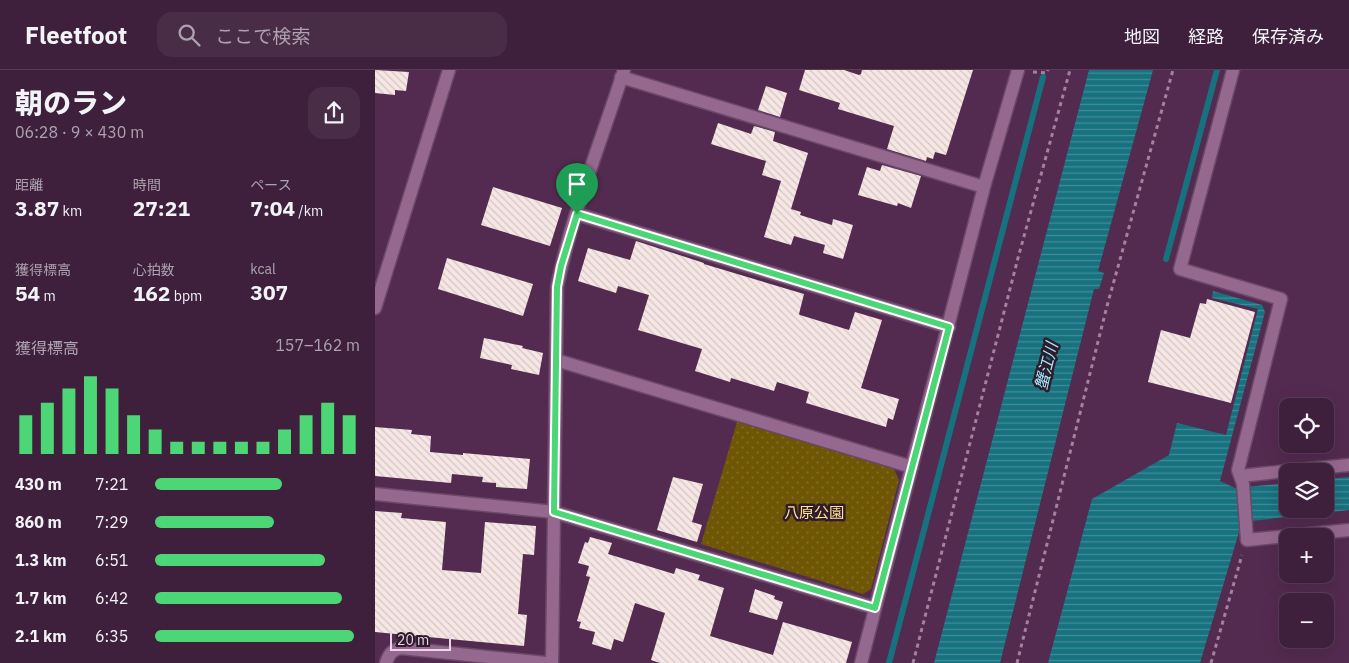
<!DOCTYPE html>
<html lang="ja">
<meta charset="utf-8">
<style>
body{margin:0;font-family:"IBM Plex Sans","Noto Sans JP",sans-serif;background:#492d47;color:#f1f3f6;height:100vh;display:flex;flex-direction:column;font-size:19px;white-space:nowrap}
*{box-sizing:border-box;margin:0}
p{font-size:16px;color:#ada3af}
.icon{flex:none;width:28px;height:28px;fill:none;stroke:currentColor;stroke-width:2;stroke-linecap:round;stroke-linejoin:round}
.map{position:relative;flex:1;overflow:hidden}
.drawer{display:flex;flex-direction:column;background:#3e203c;width:375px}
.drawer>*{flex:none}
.tools{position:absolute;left:904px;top:328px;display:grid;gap:10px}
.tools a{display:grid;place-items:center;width:55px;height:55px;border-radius:10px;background:#3e203c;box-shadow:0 5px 20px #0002,0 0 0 1px #573e56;font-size:25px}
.scale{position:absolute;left:15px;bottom:12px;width:61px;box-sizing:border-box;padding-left:5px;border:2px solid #edd4ea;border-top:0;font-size:14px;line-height:18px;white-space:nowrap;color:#edd4ea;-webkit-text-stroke:4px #2e1c2c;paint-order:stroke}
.pin{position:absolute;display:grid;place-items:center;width:42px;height:42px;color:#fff;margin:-51px -21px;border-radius:50% 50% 50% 0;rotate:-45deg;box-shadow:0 0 5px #0007}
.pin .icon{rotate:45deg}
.round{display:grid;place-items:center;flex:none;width:52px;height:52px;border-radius:15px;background:#492d47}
.head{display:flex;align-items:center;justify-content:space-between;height:85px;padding:0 15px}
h1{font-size:28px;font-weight:800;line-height:38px}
.metrics{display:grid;grid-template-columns:repeat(3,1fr);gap:8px;height:85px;padding:5px 15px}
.metrics div{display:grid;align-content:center}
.metrics b{font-size:21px;font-weight:800}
.metrics small{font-size:14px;font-weight:400}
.metrics p{font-size:14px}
.chart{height:140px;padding:10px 15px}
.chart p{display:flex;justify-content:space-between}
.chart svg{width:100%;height:90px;margin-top:5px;stroke:#4cd676;stroke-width:6}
ul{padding:0 15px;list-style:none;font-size:16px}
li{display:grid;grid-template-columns:80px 60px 1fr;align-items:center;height:38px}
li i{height:12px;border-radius:6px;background:#4cd676}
header{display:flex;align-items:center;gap:30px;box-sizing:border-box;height:70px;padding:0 25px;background:#3e203c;border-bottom:1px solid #573e56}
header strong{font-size:24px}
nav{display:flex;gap:28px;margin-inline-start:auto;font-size:18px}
.search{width:350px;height:45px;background:#492d47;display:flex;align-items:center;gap:12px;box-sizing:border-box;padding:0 18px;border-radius:15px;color:#ada3af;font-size:19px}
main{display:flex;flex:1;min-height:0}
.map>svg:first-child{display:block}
</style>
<header>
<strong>Fleetfoot</strong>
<div class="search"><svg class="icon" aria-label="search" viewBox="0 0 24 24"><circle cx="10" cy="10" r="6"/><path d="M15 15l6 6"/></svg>ここで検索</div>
<nav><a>地図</a><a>経路</a><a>保存済み</a></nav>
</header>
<main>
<section class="drawer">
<div class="head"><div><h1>朝のラン</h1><p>06:28 · 9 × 430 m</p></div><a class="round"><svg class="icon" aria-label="share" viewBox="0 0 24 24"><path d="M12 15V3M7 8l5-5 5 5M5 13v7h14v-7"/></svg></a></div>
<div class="metrics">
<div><p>距離</p><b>3.87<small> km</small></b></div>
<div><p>時間</p><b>27:21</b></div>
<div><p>ペース</p><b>7:04<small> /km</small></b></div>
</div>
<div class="metrics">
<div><p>獲得標高</p><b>54<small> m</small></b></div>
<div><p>心拍数</p><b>162<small> bpm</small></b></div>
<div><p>kcal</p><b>307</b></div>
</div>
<div class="chart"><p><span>獲得標高</span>157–162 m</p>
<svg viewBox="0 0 160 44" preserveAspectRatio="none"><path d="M5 44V25M15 44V19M25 44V12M35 44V6M45 44V12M55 44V25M65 44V32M75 44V38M85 44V38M95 44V38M105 44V38M115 44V38M125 44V32M135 44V25M145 44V19M155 44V25"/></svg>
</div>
<ul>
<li><b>430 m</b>7:21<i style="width:62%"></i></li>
<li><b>860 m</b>7:29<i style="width:58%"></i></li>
<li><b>1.3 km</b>6:51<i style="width:83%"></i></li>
<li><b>1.7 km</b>6:42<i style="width:91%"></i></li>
<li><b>2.1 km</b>6:35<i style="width:97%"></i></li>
</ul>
</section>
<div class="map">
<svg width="974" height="593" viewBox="0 0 974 593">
<defs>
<pattern id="green-dots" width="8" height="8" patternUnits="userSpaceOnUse" patternTransform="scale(1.25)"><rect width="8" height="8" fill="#6e5604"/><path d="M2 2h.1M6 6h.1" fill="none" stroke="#836d29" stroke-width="1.8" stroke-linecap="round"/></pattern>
<pattern id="water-rules" width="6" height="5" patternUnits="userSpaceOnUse" patternTransform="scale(1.25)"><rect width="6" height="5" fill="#17727f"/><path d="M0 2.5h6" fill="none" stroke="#448c97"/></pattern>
<pattern id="building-back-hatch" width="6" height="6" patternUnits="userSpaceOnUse" patternTransform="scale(1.25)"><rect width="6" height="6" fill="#f6e7e5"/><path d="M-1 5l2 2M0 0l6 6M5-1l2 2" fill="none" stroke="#d3c6c5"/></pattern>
</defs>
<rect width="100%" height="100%" fill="#532b50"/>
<!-- green -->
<path fill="url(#green-dots)" d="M362 352 519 399 524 410 496 519 488 524 326 474Z"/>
<!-- water -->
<path fill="url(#water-rules)" d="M714 0H778L723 201 729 203 724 219H719L625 593H559Z
M838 221 887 235 890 242 845 411 860 418 912 413V439H950V409L974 407V440L867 452 825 593H673L717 429 794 385 802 353 851 365 883 239 837 228Z"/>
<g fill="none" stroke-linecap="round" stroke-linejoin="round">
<!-- stream -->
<path stroke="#17727f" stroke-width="6" d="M791 189 842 0
M514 593 668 7"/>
</g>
<!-- building -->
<path fill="url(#building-back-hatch)" d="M0 0 34 2 31 21 20 20V25L0 23Z
M430 0H469L484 5 486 4 487 0H598L571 85 560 82 558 89 552 87 551 91 512 79 519 56 463 39 465 33 424 20Z
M391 16 412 23 405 47 383 40Z
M343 53 376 64 379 56 400 62 398 71 433 83 416 139 426 142 425 145 457 155 458 149 478 155 468 189 448 183 450 175 419 166 416 175 389 167 406 111 387 105 391 91 336 74Z
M507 95 546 106 536 138 523 133 522 136 483 125 492 97 505 101Z
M118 117 187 138 175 176 106 155Z
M261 171 329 193V194L429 224 424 244 425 245 474 260 480 242 507 250 486 318 524 329 518 350 513 348 511 357 431 333 434 322 402 312 399 321 356 308 355 312 320 301 327 279 263 260 274 225 243 216 241 223 203 211 213 178 255 190Z
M72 188 158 214 148 246 63 219Z
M832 229 880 242 856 333 773 312 786 260 815 268 825 233 831 234Z
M109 268 148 276 147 278 168 283 164 305 136 299 137 295 105 288Z
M0 357 37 360 36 364 56 366 55 382 88 385V383L155 389 152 419 121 417V413L107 412 108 407 77 404 76 413 0 406Z
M298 407 328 414 317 452 327 455 322 472 282 460Z
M0 441 27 443 26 448 71 452 67 500 106 503 110 452 161 456 159 485 148 484 143 544 152 545 149 576 0 562Z
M215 467 237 473 233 484 299 504 301 498 325 505 323 510 349 518 335 566 398 585 408 552 477 572 471 593H285L276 590 290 543 260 533 248 572 239 569 236 580 217 574 220 562 204 558 206 552 202 551 215 507 211 506 214 496 203 493 210 472 213 473Z
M380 519 400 526 399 529 408 532 402 550 374 542Z"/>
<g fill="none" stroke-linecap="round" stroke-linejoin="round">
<defs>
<path id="minor" d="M858 0 805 199 906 229 863 400 868 414 872 470 974 460
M246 7 609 117
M202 144 574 257
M0 238 74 0
M181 290 537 397
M913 401 974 395
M865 406 912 401
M0 424 179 442 500 538
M11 593C14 584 17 580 26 578L171 593
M177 593 182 217C197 143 226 72 249 0
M486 593 609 117 643 0"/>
</defs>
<!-- minor casing -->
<use href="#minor" stroke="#6a4868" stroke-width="15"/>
<!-- path -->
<path stroke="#a2829f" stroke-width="3" stroke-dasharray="4 4" stroke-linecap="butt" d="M658 2 672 3 673 0
M538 593 643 188 695 0
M642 593 732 236 798 0
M836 593 867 485"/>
<!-- minor -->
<use href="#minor" stroke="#956890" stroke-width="12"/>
</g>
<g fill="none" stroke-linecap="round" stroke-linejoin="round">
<defs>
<path id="route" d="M202 144 574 257 500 538 179 442 182 217 186 196Z"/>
</defs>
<!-- route casing -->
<use href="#route" stroke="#fff" stroke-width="10"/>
<!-- route -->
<use href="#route" stroke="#4cd676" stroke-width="6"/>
</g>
<g text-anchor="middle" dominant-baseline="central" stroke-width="5" stroke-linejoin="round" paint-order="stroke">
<!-- park labels -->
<g font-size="15" fill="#ffe190" stroke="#2e1c2c">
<text x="439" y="442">八原公園</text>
</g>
<!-- water labels -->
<g font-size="16" font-style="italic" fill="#a1effe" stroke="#2e1c2c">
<text transform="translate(671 296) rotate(-76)">蟹江川</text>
</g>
</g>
</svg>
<div class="tools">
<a><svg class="icon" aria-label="locate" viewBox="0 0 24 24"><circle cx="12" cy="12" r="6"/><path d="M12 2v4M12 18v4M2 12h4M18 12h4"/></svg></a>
<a><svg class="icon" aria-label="layers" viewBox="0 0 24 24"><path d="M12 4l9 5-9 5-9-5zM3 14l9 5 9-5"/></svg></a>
<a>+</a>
<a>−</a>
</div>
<div class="scale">20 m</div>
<div class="pin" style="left:202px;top:144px;background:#1e9e55"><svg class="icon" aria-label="arrive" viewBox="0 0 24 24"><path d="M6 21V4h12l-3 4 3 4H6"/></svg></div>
</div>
</main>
